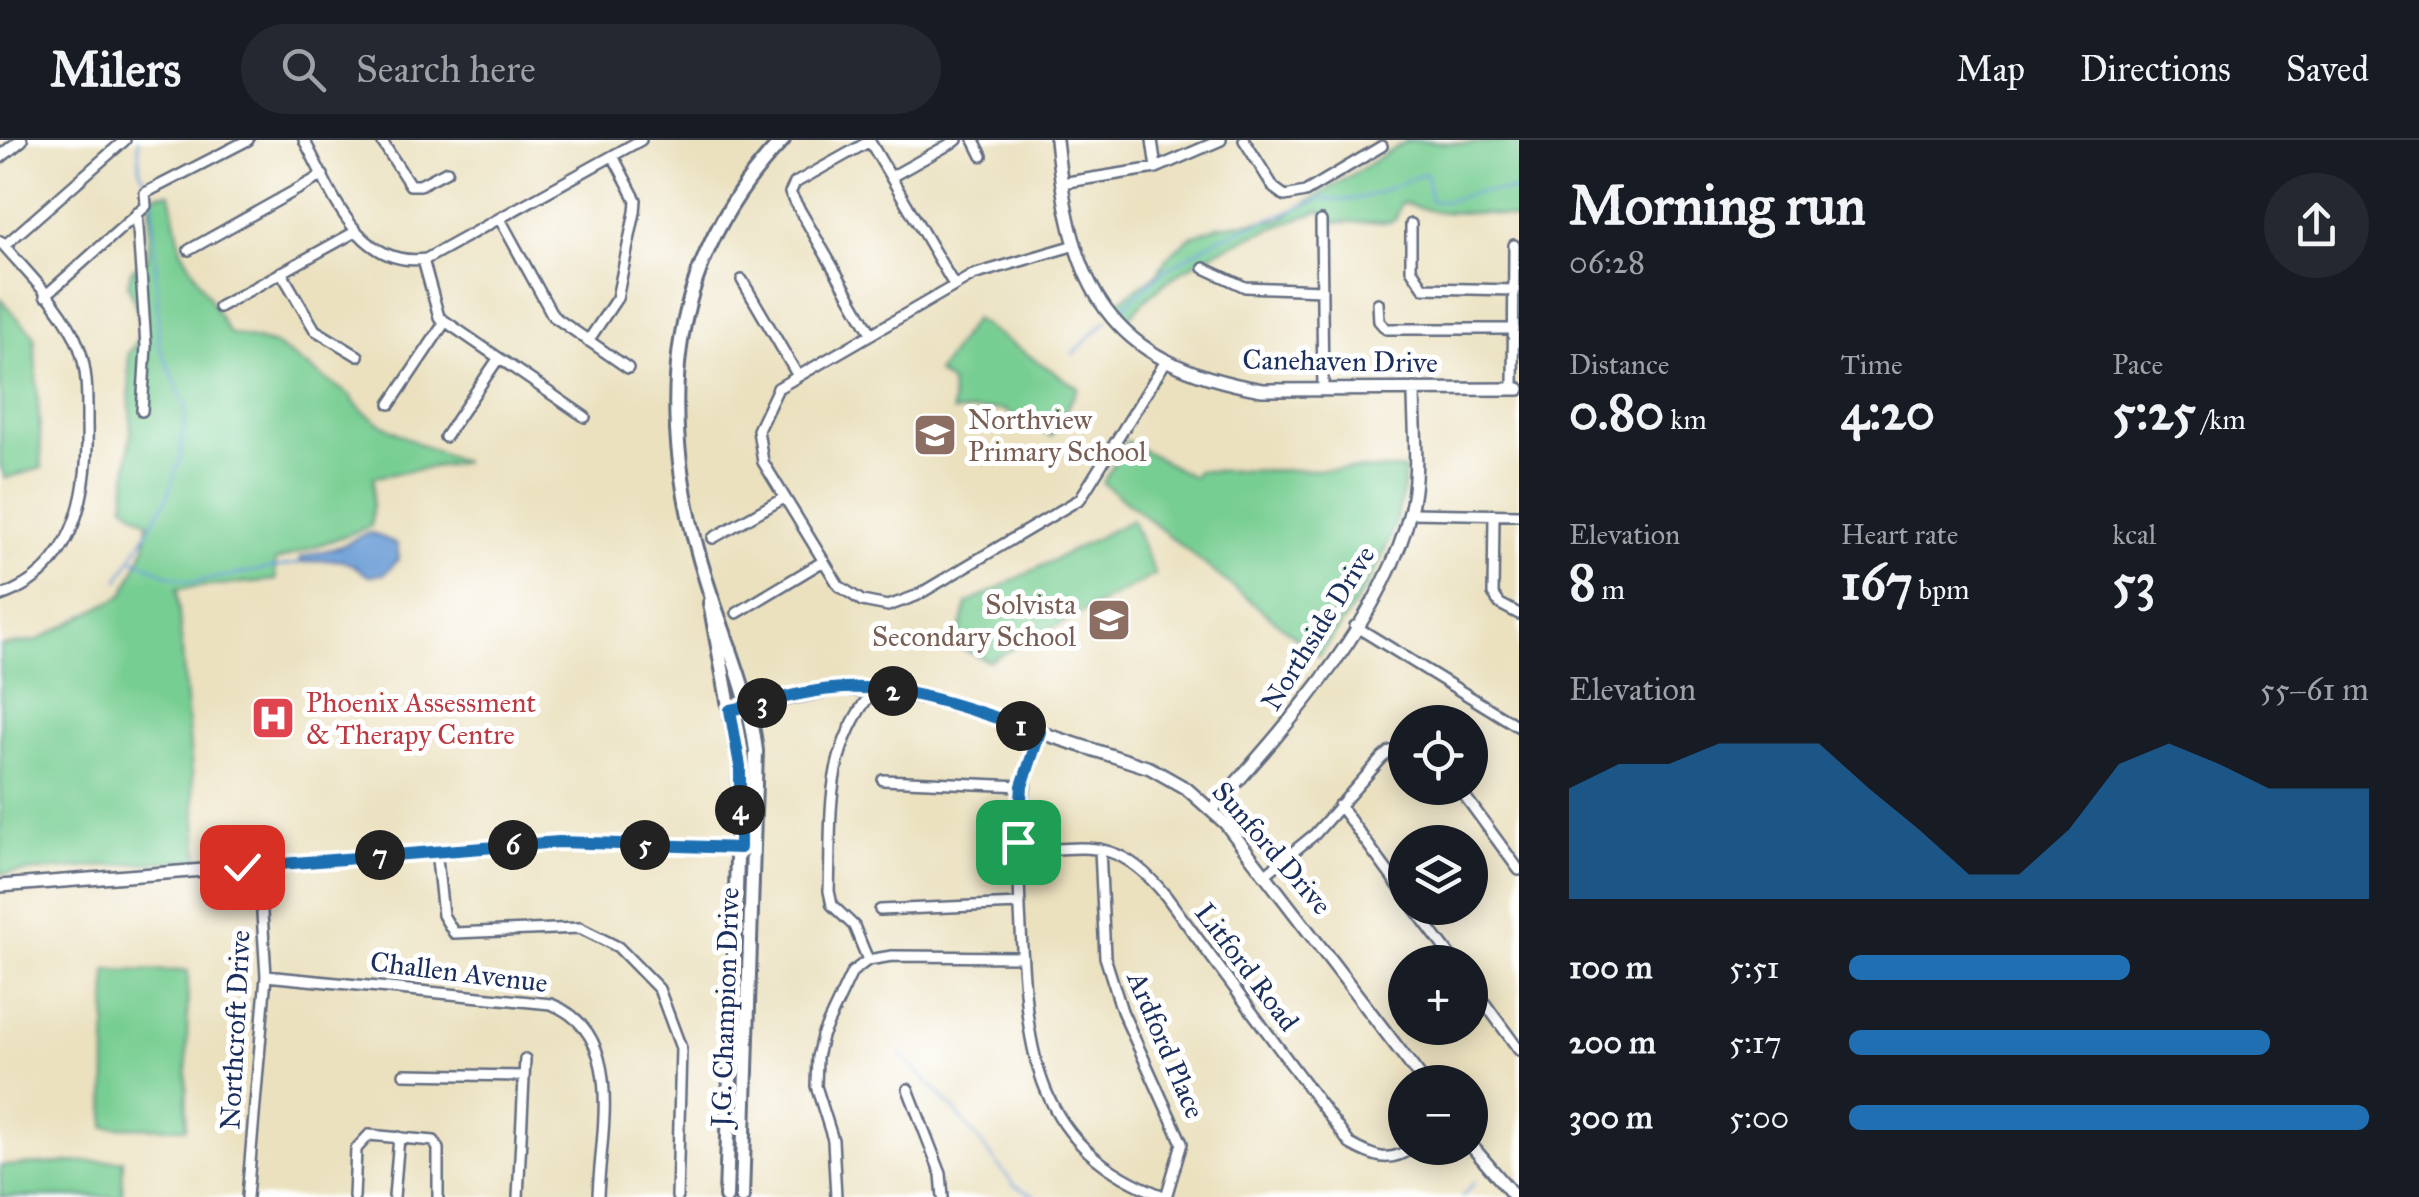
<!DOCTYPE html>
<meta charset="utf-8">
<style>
body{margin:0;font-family:"IM FELL Great Primer",serif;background:#242831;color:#f1f3f6;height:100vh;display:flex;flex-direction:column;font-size:38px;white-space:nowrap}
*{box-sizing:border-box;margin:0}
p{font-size:32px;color:#9ea1a6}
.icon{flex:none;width:55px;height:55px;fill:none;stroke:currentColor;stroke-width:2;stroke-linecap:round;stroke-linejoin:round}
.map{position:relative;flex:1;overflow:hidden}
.details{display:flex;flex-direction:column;background:#171b24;width:900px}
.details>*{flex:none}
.tools{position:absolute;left:1388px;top:565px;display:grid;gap:20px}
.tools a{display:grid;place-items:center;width:100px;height:100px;border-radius:50%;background:#171b24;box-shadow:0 5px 25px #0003;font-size:50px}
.pin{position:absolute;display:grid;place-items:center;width:85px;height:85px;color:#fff;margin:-42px;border-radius:20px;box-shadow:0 5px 15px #0006}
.km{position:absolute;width:50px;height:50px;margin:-25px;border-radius:50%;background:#222;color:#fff;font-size:28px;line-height:50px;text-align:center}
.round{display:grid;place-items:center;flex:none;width:105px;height:105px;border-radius:52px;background:#242831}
.overview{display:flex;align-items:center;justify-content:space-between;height:170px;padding:0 50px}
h1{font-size:55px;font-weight:700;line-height:75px}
.figures{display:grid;grid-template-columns:repeat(3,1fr);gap:15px;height:170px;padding:10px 50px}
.figures div{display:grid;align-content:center}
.figures b{font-size:50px;font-weight:700}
.figures small{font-size:28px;font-weight:400}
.figures p{font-size:28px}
.chart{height:280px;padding:20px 50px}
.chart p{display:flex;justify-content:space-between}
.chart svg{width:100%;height:180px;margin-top:10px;fill:#1f6fb2;opacity:.7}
ul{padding:0 50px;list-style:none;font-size:32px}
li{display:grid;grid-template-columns:160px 120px 1fr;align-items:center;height:75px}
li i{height:25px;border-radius:12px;background:#1f6fb2}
header{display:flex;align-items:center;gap:60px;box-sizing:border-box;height:140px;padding:0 50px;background:#171b24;border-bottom:2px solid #363941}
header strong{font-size:48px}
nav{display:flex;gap:55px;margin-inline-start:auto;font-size:35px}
.search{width:700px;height:90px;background:#242831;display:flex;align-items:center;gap:25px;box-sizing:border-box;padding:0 35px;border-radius:55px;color:#9ea1a6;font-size:38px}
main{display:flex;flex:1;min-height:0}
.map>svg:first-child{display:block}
</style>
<header>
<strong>Milers</strong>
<div class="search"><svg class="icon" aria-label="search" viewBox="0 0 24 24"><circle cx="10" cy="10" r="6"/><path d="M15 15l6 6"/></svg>Search here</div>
<nav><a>Map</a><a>Directions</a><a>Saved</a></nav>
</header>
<main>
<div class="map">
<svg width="1519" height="1057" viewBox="0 0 1519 1057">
<rect width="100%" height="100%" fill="#fff"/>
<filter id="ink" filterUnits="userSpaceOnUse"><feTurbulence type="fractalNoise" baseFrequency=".01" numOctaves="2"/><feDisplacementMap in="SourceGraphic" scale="20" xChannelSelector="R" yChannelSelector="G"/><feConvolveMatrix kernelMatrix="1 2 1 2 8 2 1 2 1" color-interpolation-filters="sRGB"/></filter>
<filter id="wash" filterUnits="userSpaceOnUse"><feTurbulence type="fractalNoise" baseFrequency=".0048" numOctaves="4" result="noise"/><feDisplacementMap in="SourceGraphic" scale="40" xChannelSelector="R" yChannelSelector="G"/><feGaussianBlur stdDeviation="2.25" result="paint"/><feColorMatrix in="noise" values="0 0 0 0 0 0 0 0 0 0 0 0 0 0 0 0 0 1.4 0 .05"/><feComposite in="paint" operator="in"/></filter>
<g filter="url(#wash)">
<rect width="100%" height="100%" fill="#ebe1bf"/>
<!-- green -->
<path fill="#77ce92" stroke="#497e78" stroke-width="2.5" d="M1408 0 1466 4 1519 0V81C1490 69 1461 75 1432 71 1421 69 1412 63 1401 63L1396 78 1390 82H1335L1320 71C1249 97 1176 119 1127 180L1114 165 1157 134 1168 116 1192 96 1219 86 1280 79Z
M170 53 181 109 229 193 275 205 351 256C361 281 438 313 464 322L374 337 371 386 275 421 276 440 177 449 199 719 0 734V506L36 501 123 455 145 408 148 382 124 365 131 291 128 214 139 199 141 180 128 144 131 131 148 118 151 61 156 54Z
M0 159 34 195 42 328 5 338 0 325Z
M974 179 1078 248 1051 296 1002 269 953 272 951 243 937 233Z
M1127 301 1193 337 1197 331 1405 329C1400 408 1362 452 1319 516L1103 343Z
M1132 380 1155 435 989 521 956 506 967 464Z
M107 830 188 831 186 988 105 987Z
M123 1020 122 1057H1L0 1026Z"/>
<!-- water -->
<path fill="#6a9dd5" stroke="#42669a" stroke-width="2.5" d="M372 393 397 404 399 419 384 434 368 436C343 414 331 420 300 423V418C314 412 328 411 341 406 353 402 357 394 372 393Z"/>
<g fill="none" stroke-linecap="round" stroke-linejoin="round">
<!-- stream -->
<path stroke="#6a9dd5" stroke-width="2.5" d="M138 0 140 31 150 47
M1118 172 1165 130 1219 98 1324 58C1359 68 1395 44 1426 33L1431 61C1448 64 1463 54 1479 52 1494 50 1504 54 1519 49
M1073 214 1107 180
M131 418C154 426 170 440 194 442L300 423
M118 441 167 358 180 318 186 267 159 205 153 55
M901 915 953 968 1014 1045 1036 1057
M1462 1057 1475 1041"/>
</g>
</g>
<g filter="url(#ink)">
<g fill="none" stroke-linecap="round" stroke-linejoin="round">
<defs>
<path id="minor" d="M304 0C331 49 356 129 426 119L641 0
M381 0 410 45H420L447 31
M869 0 954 145
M974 0 982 16
M1152 0 1156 28
M1244 0 1274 48 1285 56 1305 52 1382 6
M870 1 795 43 790 53 871 193
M891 37 957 0
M1061 43 1156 28 1221 0
M137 73 146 206 142 271
M500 79 553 176 628 228
M1321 81 1323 250
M1411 84V129L1424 148 1515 150
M0 101C27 133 64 167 79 207 88 231 87 258 87 283 89 352 76 431 0 456
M4 106 125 0
M1072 106 973 135 778 248 758 290 763 322 839 446 862 461 888 466 916 456 1080 359 1166 221
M189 110 323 35
M423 120 439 177 585 277
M1204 128 1245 147 1322 150
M281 132 315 190 358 216
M742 140 798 236
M45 156 146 66 145 53 248 0
M1378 163 1379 181 1386 189H1514
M219 167 355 92
M588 201 617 158 635 72 636 60 613 16
M1513 249 1514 105
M390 264 445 182
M445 297 498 219
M1410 373 1519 375
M1494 375 1493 454 1500 464 1519 474
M713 398 784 358
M737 473 822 422
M1355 486 1519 587
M1039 592C1017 658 1017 719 1021 789 1027 913 1034 1008 1166 1057L1182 1003 1122 871 1105 817 1100 709
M883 640 1022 646
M1459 648 1519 730
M1339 665 1405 755
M436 710 443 775 454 793 580 788 618 807 659 849 681 908 677 1057
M1017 712C1090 708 1116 695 1166 756L1350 1004C1373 1017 1389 1024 1412 1008
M1267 733 1315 694 1382 618 1390 611H1405
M1414 768 1455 822
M880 770 1019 764
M868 820 854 786 832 765 829 751C832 675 823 614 873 551
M266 836 551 864C627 894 600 992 598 1057
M1470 843 1519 910
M404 934 522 936
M908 949 941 1034 943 1057
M247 1057 266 836 259 726
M354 1057 356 1009 369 995 434 1001 438 1009V1057
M394 1057 399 997
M518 1057 525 919
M836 1057 833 1000 816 946 817 917 822 896 852 832 868 820 892 816 1022 817"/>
<path id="tertiary" d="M1056 0C1072 147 1105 223 1262 250L1519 249
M0 17 21 0
M731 570 841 548 933 558 1150 628 1187 649 1225 683 1424 942
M1212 670C1283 590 1385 478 1410 372 1420 333 1414 288 1414 249
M0 746 559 702 744 708
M1470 1004 1515 1057"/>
<path id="secondary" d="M710 463 740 626 726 1057
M742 1057 756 611C749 551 725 500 707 443 656 282 660 128 783 0"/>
</defs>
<!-- minor casing -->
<use href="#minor" stroke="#646d80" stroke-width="14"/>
<!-- tertiary casing -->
<use href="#tertiary" stroke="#646d80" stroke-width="16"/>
<!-- secondary casing -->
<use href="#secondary" stroke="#646d80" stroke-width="18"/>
<!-- minor -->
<use href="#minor" stroke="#fff" stroke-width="9"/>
<!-- tertiary -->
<use href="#tertiary" stroke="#fff" stroke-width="11"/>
<!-- secondary -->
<use href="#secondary" stroke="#fff" stroke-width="12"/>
</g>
</g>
<g fill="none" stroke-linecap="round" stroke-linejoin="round" filter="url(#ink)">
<defs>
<path id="route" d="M242 727 559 702 740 708V626L730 570C768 562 806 550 844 548 912 545 976 572 1040 592L1022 646 1018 702"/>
</defs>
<!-- route casing -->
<use href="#route" stroke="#fff" stroke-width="20"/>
<!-- route -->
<use href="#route" stroke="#1f6fb2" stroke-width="12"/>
</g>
<!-- icons -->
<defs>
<symbol id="school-square" viewBox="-11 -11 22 22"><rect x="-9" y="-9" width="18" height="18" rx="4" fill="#8d6e63" stroke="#fff"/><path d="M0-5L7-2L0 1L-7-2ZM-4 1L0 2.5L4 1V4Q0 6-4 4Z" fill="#fff"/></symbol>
<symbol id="hospital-square" viewBox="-11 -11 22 22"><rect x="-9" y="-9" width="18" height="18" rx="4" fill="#e0444e" stroke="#fff"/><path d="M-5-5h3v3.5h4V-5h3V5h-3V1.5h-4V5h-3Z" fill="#fff"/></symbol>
</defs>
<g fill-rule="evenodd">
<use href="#school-square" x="910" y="270" width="50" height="50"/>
<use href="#school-square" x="1084" y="455" width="50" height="50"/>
<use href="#hospital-square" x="248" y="553" width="50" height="50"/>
</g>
<g text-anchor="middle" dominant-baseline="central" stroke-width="10" stroke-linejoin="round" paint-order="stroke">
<!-- street labels -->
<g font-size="28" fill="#1b2f5e" stroke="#fff">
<text transform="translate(1340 221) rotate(1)">Canehaven Drive</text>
<text transform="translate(1318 488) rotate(-58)">Northside Drive</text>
<text transform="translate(1272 708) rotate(49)">Sunford Drive</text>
<text transform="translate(1247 827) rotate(53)">Litford Road</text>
<text transform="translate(459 832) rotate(7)">Challen Avenue</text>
<text transform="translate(725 867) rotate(-88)">J.G. Champion Drive</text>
<text transform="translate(235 890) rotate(-87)">Northcroft Drive</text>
<text transform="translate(1166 905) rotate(67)">Ardford Place</text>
</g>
<!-- education labels -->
<g font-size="28" fill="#785e54" stroke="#fff" text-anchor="start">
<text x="968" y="279">Northview<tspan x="968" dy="32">Primary School</tspan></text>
<text x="1076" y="464" text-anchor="end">Solvista<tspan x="1076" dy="32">Secondary School</tspan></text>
</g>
<!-- health labels -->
<g font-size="28" fill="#be3a42" stroke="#fff" text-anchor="start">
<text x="306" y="562">Phoenix Assessment<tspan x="306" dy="32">&amp; Therapy Centre</tspan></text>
</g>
</g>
</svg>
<div class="tools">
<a><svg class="icon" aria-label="locate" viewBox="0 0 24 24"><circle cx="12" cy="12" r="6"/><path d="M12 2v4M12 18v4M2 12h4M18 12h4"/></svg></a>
<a><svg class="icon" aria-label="layers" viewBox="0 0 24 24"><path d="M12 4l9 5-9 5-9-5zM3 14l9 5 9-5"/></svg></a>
<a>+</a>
<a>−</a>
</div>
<div class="pin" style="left:1018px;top:702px;background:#1e9e55"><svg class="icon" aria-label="arrive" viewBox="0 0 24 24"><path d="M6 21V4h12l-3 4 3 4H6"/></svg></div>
<div class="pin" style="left:242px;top:727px;background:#d93025"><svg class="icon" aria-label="check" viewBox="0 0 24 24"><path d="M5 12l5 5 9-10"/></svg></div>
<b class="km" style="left:1021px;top:586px">1</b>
<b class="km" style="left:893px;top:551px">2</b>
<b class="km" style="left:762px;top:563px">3</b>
<b class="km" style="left:740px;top:670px">4</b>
<b class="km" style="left:645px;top:705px">5</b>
<b class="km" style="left:513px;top:705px">6</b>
<b class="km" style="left:380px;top:715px">7</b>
</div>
<section class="details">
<div class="overview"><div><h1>Morning run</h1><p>06:28</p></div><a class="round"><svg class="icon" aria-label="share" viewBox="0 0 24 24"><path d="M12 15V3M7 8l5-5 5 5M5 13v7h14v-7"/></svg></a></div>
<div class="figures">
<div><p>Distance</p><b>0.80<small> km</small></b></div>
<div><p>Time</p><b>4:20</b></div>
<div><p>Pace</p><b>5:25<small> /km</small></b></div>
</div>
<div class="figures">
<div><p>Elevation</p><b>8<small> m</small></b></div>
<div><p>Heart rate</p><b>167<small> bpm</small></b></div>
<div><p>kcal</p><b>53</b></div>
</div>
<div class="chart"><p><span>Elevation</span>55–61 m</p>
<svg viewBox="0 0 160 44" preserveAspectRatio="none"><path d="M0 44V17L10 11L20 11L30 6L40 6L50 6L60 17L70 27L80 38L90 38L100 27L110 11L120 6L130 11L140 17L150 17L160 17V44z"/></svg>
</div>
<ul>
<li><b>100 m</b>5:51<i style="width:54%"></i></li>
<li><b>200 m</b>5:17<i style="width:81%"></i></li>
<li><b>300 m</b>5:00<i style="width:100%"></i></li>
</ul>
</section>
</main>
